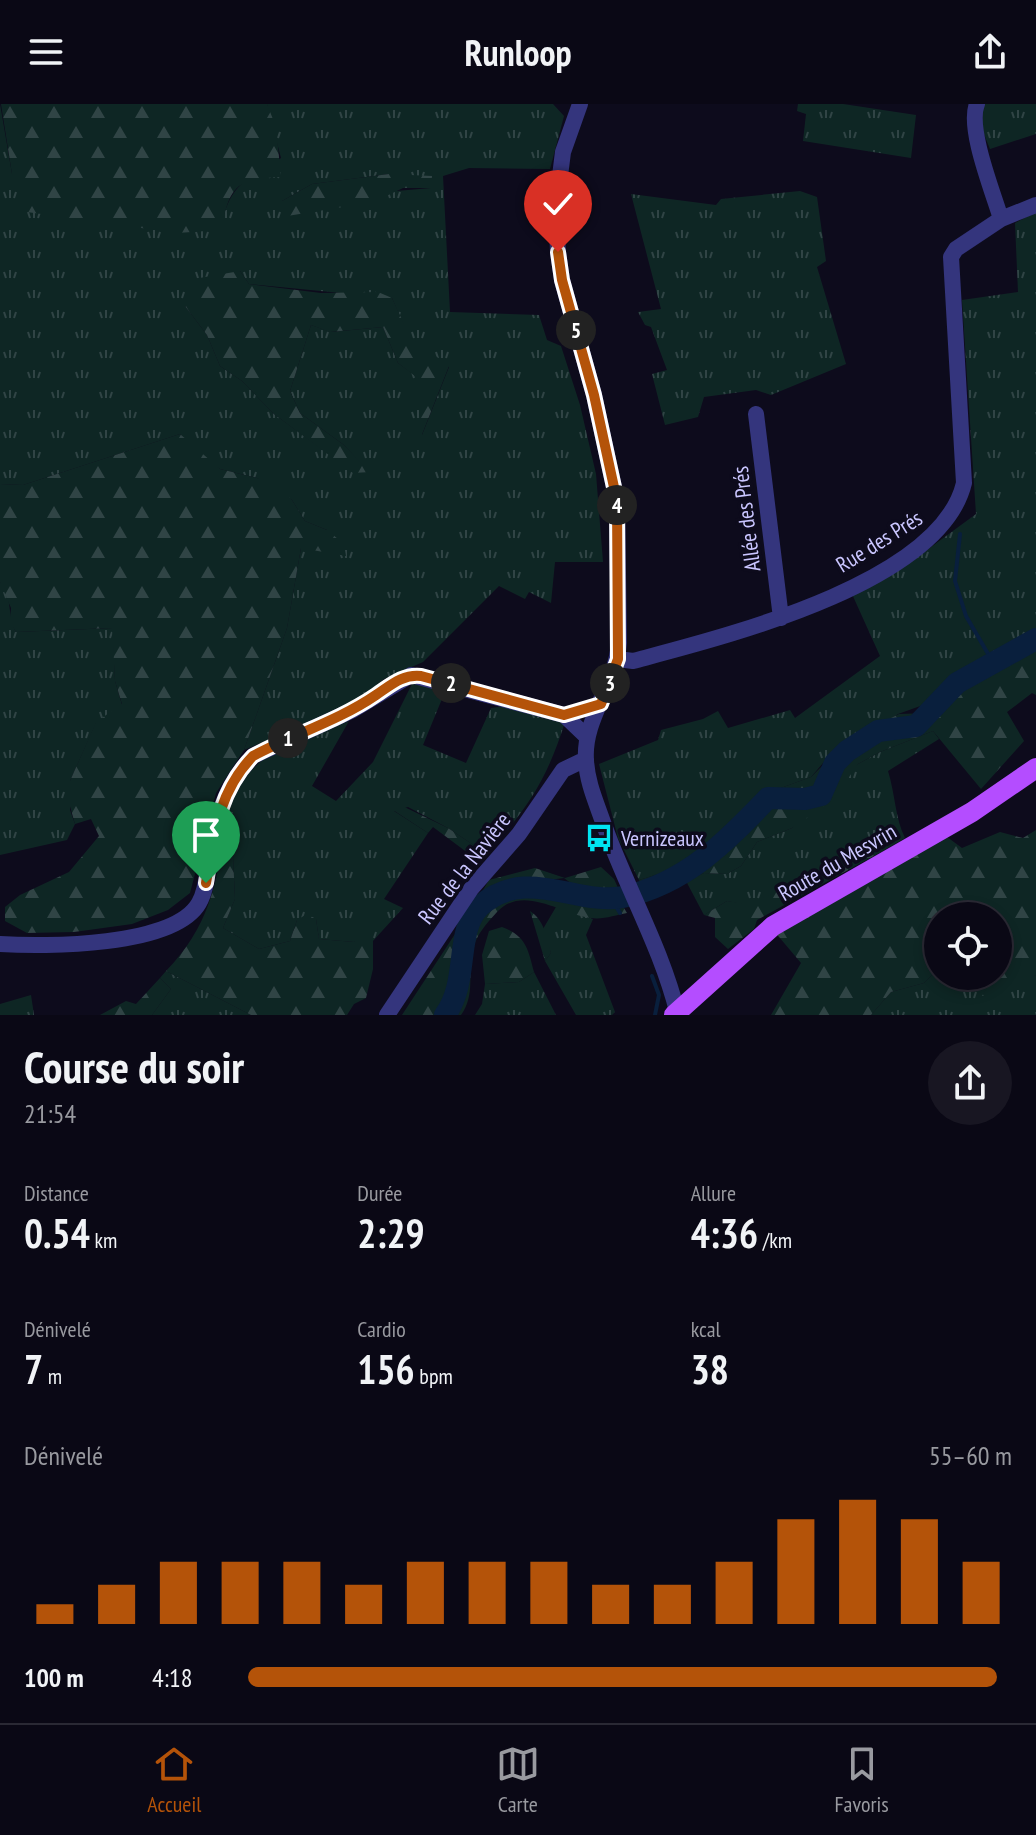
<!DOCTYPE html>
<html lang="fr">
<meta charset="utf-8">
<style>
body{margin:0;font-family:"PT Sans Narrow",sans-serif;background:#181622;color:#f1f3f6;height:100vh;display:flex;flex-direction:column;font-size:30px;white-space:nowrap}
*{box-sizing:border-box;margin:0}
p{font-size:26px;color:#999aa0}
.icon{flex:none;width:44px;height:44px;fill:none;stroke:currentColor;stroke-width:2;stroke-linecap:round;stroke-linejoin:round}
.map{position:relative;height:911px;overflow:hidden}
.drawer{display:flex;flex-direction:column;background:#0a0815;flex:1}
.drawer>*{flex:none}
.fabs{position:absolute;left:924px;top:798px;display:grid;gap:16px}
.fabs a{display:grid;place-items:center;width:88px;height:88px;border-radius:50%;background:#0a0815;box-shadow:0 4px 12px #0003,0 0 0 2px #2a2934;font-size:40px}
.pin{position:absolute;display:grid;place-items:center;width:68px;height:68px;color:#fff;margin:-82px -34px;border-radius:50% 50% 50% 0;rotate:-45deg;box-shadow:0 0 8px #0007}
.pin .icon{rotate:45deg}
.km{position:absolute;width:40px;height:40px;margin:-20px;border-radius:50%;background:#222;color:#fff;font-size:22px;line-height:40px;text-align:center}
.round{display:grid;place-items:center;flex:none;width:84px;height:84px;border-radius:42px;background:#181622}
.summary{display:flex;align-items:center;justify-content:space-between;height:136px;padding:0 24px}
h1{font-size:44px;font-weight:700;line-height:60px}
.figures{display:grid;grid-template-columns:repeat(3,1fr);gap:12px;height:136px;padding:8px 24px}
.figures div{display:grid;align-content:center}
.figures b{font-size:40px;font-weight:700}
.figures small{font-size:22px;font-weight:400}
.figures p{font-size:22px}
.chart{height:224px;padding:16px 24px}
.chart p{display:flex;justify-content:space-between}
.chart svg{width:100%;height:144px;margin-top:8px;stroke:#b45309;stroke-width:6}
ul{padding:0 24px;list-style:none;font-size:26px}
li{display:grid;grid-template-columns:128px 96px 1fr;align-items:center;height:60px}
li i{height:20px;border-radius:10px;background:#b45309}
header{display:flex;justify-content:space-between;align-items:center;height:104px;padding:0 24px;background:#0a0815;font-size:36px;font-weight:700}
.dock{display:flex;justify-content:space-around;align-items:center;height:112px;border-top:2px solid #2a2934;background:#0a0815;font-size:22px;color:#999aa0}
.dock a{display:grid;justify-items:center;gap:4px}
.dock .active{color:#b45309}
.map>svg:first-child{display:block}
</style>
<header><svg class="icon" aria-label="menu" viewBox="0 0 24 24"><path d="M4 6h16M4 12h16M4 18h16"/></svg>Runloop<svg class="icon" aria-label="share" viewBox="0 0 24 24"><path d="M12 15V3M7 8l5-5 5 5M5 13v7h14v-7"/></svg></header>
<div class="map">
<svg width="1036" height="911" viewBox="0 0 1036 911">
<defs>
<pattern id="grass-tufts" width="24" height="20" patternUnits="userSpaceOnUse" patternTransform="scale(2)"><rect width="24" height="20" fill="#0e2624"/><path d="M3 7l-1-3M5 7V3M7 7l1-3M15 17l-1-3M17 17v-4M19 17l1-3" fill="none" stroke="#304445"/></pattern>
<pattern id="forest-firs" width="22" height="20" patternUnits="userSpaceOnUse" patternTransform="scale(2)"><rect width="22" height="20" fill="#0e2624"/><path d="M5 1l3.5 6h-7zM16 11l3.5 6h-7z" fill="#304445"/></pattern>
</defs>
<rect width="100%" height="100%" fill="#0d0b1c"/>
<!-- grass -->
<path fill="url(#grass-tufts)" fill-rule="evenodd" d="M0 0 12 70 220 126C231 78 242 80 281 54L267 0H553L564 12 550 65 469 64 443 72 450 208 539 211 547 236 561 242 580 301 596 370 603 458H555L551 499 529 488 525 495 499 482 423 558 384 575 356 599 244 646 287 524 301 444 327 426 305 417 292 396 257 374 220 365 206 356 180 330 23 381 0 380ZM389 70 431 84 282 97 312 80ZM240 167 249 180 392 194 409 233 449 263 422 331 421 276 398 259 383 223 331 228 311 221 290 287 300 309 344 341 369 368H353L274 310 242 277 220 262 207 231 185 202Z
M798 0H843L916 11 911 54 803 37 806 10 797 7Z
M984 0H1036V30L990 45 981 23Z
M800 87 817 93 826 157 817 163 846 260 771 291 756 286 704 293 698 313 665 321 652 270 667 266 651 223 645 221 638 208 661 205 631 90 716 101 721 95Z
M1036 108V529L955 576 923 601 898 610 823 659 811 673 767 689 743 706 722 732 684 762 639 776 618 734 599 660 658 636 661 626 703 615 718 607 728 624 790 606 795 614 880 552 852 490 927 446 976 410 962 196 1018 188 1015 119Z
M0 478C13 492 7 513 16 528L113 524 115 577 122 601 96 619 70 677V706L75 720 67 736 0 751Z
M422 579 444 590 423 641 466 659 491 604 507 602 565 618C546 678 528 703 487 750L448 724 408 703 394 707 428 729 384 795 403 804 372 838 373 818 354 838 319 835 316 815 297 816 290 837 259 845 223 824 235 795 232 729 225 724C237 651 288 640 349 617L312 682 336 697 373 658 412 580Z
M933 627 939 635 888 667C895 689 895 714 905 734L881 748 873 740 808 775 747 801 727 797 704 811 686 777 704 769 727 770 741 762 757 738 792 724 858 660 880 648Z
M556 803 593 815 586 831 615 908 612 911H576L545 857 551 849 543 825Z
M938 865V872H987L991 876 983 891 1036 871V911H871L891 888 924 879Z
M166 867 251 911H152L171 885 160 874Z
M534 868 556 911H475L482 900 485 880 519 878Z
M31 891 34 911H0V900Z"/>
<!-- forest -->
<path fill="url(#forest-firs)" d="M1 0H267L276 23 281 73C235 75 230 82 221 126L177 129 27 108 12 70Z
M389 70 432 72 431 84H403L374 98 281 113 282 97 312 80Z
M240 167 249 180 321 189 378 188 392 194 410 233 449 262 421 333 420 276 398 259 383 223 330 228 311 221 290 287 300 309 344 341 370 368 353 369 274 310 242 277 220 262 207 231 185 202 188 176Z
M180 330 220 365 257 374 275 382 292 396 305 417 327 426 344 440 346 452 301 444 287 524 244 646 216 689 190 789 168 806 132 820 74 828 27 829 5 817V803L20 791 69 768 99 732 91 715 75 720 64 681 70 677 96 618 122 600 115 577 112 524 16 528 10 518 11 504 0 478V380L23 381Z
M1036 529V591L1032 589 1007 608 1024 637 981 685 933 627 880 648 858 660 834 695 792 724 757 738 741 762 727 770 704 769 648 795 639 776 684 762 722 732 743 706 767 689 811 673 848 636 899 610 931 609 962 584 1013 554Z
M396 699 448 724 487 750 480 758 433 723 428 729 387 702Z
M225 724 232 729 235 795 223 824 259 845 290 837 297 816 307 810 316 815 319 835 354 838 367 816 373 818V865L366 894 354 900 347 911H251L166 867C208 824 217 781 225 724Z
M1036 726V871L1005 889 982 892 991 876 987 872H998V812H938V865L924 879 891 888 871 911H771L801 859 774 827 943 730 962 744 1000 728 1023 734Z
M873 739 881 748 757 816 754 825 728 845 715 833V814L704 811 727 797 747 800 808 775Z
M601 763 614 775 619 786 576 783 564 774 509 781 479 793 489 776 535 764 565 774Z
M534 789 621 799 627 809C616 811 602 816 591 814 561 810 523 780 497 808 486 820 477 830 473 845 467 867 476 891 461 911H449C472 879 459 815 497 798 508 793 522 791 534 789Z
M530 807C543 815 548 834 551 849L545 857Z
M502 823C526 832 528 845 534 868L519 878 485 880 482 851 489 827Z
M457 827C460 857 457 887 438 911H402Z
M160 874 171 885 152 911H100L126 897 136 900Z"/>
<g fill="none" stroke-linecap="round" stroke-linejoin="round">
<!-- stream -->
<path stroke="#091f3d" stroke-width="4" d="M960 430 955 477 966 512 994 560
M611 794 620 809
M652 872 659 891 655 911"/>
<!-- river -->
<path stroke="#091f3d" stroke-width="22" d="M445 911C470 877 454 827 480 802 526 761 577 802 623 793 685 780 726 738 768 694L805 695 821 691 835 659 847 647 878 627 916 622 957 579 1036 535"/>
<!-- minor -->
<path stroke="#34357d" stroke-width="16" d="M580 0 563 48 556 104 558 148 562 176 594 291 617 397 619 539C616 580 583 615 586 656 587 679 597 700 604 721 627 785 662 845 678 911
M977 0C967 24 993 88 1001 115
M756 310 781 514
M618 555 633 557C723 533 940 480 964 379L951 153 956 145 1001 115 1036 101
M0 840C44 843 174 843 199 799 206 787 207 771 209 757 216 716 223 683 253 652L353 606 411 571 564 611 587 633
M387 911 471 785 519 730 563 666 586 655"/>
<!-- major -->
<path stroke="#b44dff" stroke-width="20" d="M674 911 773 822 972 708 1036 664"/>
</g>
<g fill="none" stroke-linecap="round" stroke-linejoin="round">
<defs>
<path id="route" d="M206 779C214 731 218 688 253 652 294 630 338 617 376 591 391 581 403 570 421 572L564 611 601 600 618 555 617 397 594 291 562 176 558 148"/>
</defs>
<!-- route casing -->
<use href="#route" stroke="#fff" stroke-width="16"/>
<!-- route -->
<use href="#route" stroke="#b45309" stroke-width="10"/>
</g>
<!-- icons -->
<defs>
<symbol id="bus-bare" viewBox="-9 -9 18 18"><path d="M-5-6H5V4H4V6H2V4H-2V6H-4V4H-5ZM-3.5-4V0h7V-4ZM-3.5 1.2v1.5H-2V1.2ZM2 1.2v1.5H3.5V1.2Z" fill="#00e4f1" stroke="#0d0b1c" stroke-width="2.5" paint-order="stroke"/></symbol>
</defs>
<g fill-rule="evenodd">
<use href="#bus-bare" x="579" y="714" width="40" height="40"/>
</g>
<g text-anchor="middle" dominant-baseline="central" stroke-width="7" stroke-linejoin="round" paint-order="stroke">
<!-- street labels -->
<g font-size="22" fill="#cac6ff" stroke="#0d0b1c">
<text transform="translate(746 415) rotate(-97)">Allée des Prés</text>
<text transform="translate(879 437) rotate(-32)">Rue des Prés</text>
<text transform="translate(837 758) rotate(-30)">Route du Mesvrin</text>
<text transform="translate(464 764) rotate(-52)">Rue de la Navière</text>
</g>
<!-- poi labels -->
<g font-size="22" fill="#cac6ff" stroke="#0d0b1c" text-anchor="start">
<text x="621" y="734">Vernizeaux</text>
</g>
</g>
</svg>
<div class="fabs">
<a><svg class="icon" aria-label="locate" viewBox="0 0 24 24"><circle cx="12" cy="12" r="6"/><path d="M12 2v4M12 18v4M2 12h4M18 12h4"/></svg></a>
</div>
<div class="pin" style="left:206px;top:779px;background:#1e9e55"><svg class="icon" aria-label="arrive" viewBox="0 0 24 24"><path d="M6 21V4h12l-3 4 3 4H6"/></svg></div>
<div class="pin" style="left:558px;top:148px;background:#d93025"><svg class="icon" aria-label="check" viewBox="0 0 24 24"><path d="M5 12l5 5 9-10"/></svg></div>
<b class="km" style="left:288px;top:634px">1</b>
<b class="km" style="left:451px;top:579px">2</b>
<b class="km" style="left:610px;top:579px">3</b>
<b class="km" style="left:617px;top:401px">4</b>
<b class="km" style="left:576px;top:226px">5</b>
</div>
<section class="drawer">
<div class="summary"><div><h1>Course du soir</h1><p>21:54</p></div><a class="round"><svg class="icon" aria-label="share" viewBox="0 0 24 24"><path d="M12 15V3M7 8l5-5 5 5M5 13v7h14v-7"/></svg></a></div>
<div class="figures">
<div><p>Distance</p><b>0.54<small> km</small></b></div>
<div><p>Durée</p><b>2:29</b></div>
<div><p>Allure</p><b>4:36<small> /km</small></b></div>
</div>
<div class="figures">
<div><p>Dénivelé</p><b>7<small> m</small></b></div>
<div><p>Cardio</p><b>156<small> bpm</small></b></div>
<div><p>kcal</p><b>38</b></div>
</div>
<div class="chart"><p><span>Dénivelé</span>55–60 m</p>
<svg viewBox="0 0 160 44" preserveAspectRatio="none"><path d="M5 44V38M15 44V32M25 44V25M35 44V25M45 44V25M55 44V32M65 44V25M75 44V25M85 44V25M95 44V32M105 44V32M115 44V25M125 44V12M135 44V6M145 44V12M155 44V25"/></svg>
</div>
<ul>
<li><b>100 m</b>4:18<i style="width:98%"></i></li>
</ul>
</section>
<nav class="dock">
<a class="active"><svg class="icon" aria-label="home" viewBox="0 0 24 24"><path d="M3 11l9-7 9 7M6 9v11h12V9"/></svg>Accueil</a>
<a><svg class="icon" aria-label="map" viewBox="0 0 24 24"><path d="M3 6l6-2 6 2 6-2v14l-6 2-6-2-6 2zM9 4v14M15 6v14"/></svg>Carte</a>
<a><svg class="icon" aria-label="saved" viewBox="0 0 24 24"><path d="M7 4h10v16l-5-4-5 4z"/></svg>Favoris</a>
</nav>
